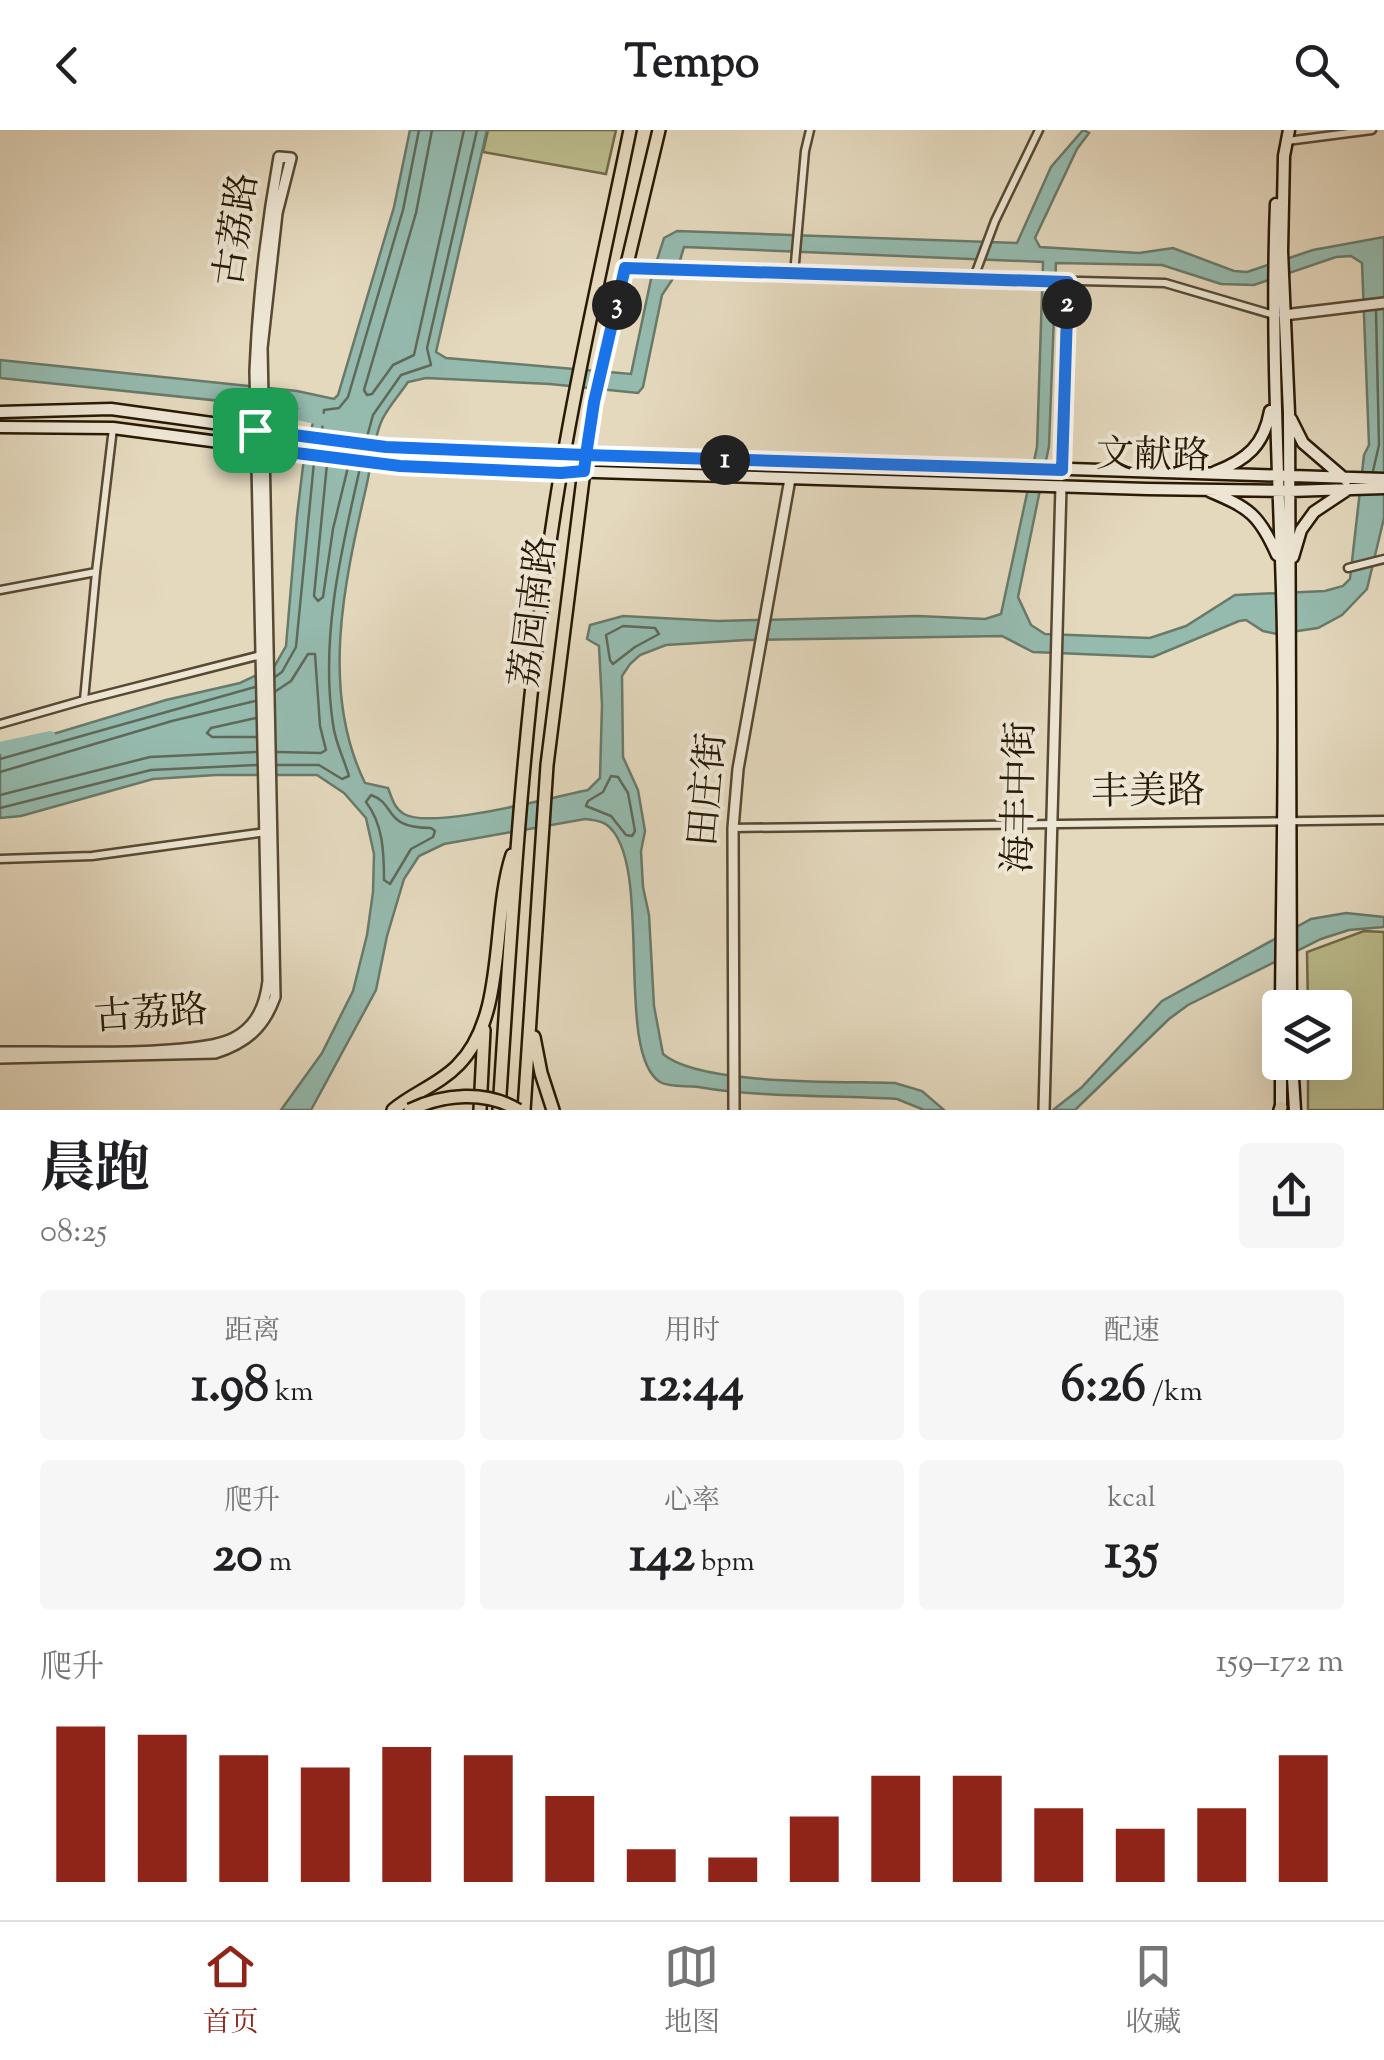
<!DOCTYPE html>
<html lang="zh">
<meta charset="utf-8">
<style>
body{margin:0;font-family:"Sorts Mill Goudy","Noto Serif SC",serif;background:#f6f6f6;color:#202124;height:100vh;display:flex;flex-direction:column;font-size:38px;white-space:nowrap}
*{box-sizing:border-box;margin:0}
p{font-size:32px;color:#757577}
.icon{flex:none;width:55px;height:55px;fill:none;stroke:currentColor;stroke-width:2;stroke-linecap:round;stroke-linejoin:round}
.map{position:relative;height:980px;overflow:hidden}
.panel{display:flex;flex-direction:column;background:#fff;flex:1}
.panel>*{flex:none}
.fabs{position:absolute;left:1262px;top:860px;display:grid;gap:20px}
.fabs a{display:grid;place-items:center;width:90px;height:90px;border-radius:10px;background:#fff;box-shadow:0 10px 40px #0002;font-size:50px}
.pin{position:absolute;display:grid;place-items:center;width:85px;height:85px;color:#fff;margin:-42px;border-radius:20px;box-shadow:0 5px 15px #0006}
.km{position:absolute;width:50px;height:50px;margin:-25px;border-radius:50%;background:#222;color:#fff;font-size:28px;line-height:50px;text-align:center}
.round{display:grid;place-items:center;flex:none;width:105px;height:105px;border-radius:10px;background:#f6f6f6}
.overview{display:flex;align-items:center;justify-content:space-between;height:170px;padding:0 40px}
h1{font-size:55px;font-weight:700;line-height:75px}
.figures{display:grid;grid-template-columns:repeat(3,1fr);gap:15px;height:170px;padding:10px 40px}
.figures div{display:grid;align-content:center;border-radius:10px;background:#f6f6f6;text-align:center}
.figures b{font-size:50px;font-weight:700}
.figures small{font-size:28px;font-weight:400}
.figures p{font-size:28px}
.chart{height:280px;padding:20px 40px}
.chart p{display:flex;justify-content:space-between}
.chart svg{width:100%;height:180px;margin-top:10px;stroke:#8f2418;stroke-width:6}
header{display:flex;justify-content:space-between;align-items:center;height:130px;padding:0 40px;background:#fff;font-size:45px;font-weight:700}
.menu{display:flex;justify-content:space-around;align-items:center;height:140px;border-top:2px solid #e0e0e0;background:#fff;font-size:28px;color:#757577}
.menu a{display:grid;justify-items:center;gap:5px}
.menu .current{color:#8f2418}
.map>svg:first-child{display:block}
</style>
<header><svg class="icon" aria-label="back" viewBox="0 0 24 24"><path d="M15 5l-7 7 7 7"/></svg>Tempo<svg class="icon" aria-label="search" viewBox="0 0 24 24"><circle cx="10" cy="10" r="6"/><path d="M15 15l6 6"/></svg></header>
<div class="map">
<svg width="1384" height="980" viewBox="0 0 1384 980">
<rect width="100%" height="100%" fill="#e4d8bd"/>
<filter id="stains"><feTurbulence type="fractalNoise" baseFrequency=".002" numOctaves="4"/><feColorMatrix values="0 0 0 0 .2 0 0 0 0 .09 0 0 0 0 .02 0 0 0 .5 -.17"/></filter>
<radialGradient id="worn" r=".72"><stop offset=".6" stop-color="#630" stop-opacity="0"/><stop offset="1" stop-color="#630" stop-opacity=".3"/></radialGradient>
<!-- green -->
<path fill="#bbbc8c" stroke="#726a48" stroke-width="2.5" d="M488 0H616L606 44 483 22Z
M1364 801 1384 802V980H1308V933L1335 932V878L1308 877 1307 822Z"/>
<!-- water -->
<path fill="#95baae" stroke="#697a6a" stroke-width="2.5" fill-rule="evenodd" d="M410 0H487L436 222 446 228 631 244 651 149 664 108 677 101 1017 113 1051 37 1083 0 1089 3 1077 19 1035 108 1040 117 1139 123 1173 118 1234 141 1247 142 1313 120 1384 107V388L1367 459 1342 485 1318 498 1277 504 1263 501 1246 490 1239 491 1153 527 1033 522 1002 506 746 510 666 515 640 525 630 534 622 546 623 627 638 660 645 701 641 721 643 757 649 785 654 876 663 924C700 956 844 951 895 953L922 961 944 980H924L897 969C831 965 762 968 698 957 687 955 670 958 660 952 613 922 655 732 607 695 601 690 593 690 585 689L444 714 419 726 404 749 387 806 376 860 311 980H281L322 923 353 861 367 805 373 762 374 724 366 688 344 663 317 645H216L153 649 21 686 0 688V620L166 570 240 553 274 537 286 516 297 386 303 336 314 288 298 279 0 248V230L297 261 334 269 338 265 394 77ZM684 117 1043 132 1037 317 1001 484 985 489 918 486 718 491 623 486 590 495 587 509 599 516 602 575 600 648 588 660C552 667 432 700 404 684 394 678 392 668 388 658L365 653C320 561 344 453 366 358 371 337 373 310 382 290 388 277 400 264 408 252L426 248 550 254 638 263 643 257 662 165 676 144ZM1351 126 1362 133 1369 315 1364 325 1350 449 1343 456 1325 461 1235 465 1186 496 1150 508 1045 504 1031 495 1018 467 1049 316 1056 133 1162 135 1221 154 1254 155 1336 127Z
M1346 783 1384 787V797L1349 800 1321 809 1188 875 1169 889 1075 980H1053L1081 958 1162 871 1311 789Z"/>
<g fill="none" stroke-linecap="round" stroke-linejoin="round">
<!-- shore -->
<path stroke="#5e6a59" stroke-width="2.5" d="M432 0 416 83 364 260 367 265 372 264 393 235 414 225 464 0
M322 301 324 280 339 278 348 267 403 80 419 0
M367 307 373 285 401 245 431 235 427 218 477 0
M327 334 314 466 318 471 323 467 333 399 348 337
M1373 341 1379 315 1376 181
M623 496 655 498 659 504 635 517 613 534 610 530 606 505Z
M275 547 282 542 296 517 314 332
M276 561 291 551 308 524H315L320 596 326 620 321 623 277 622
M256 588 211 598 207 603 212 607H256
M0 629 255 557
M277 635H319L342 649 349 646C344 629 335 612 333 594 320 509 341 421 360 338
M0 642 172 591 255 571
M611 646 618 647 628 663 635 701 632 706 626 705 611 686 586 676 588 671 603 662Z
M0 665 150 627 256 622
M371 665C397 674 382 698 431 698L435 701 433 707 411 719 390 754 384 750C384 722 383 694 366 672Z
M0 678 151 640 257 635"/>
<!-- river -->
<path stroke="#95baae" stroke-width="12" d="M231 270 329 291
M0 618 50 607"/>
<defs>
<path id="minor" d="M1287 11 1372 0
M626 138 794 144 805 21 810 0
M794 144 1165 153 1274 185
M973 150 995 91 1039 0
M1062 340 1068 152
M1348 438 1384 429
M0 460 96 442 113 298
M84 570 261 525
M0 594 84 570 96 442
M733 698 1384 690
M0 729 92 726 266 702"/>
<path id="tertiary" d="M1284 185 1384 173
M0 922C49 921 197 928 234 908 257 896 265 875 268 851L255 241C258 169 266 99 279 27L291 28 277 83 262 218 275 867C264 898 246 913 215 923L0 928
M734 980 733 698 738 639 790 349
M1044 980 1061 356"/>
<path id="secondary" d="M1289 0 1284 26 1282 121 1289 283 1291 878
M1276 74C1271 203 1278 331 1282 460 1286 599 1282 739 1281 878
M0 282 111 279 386 317 1384 349
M1291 289 1303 313 1346 350
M0 297 113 298 400 336 1147 359 1289 361 1384 358
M1215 342C1247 330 1264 315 1270 281
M1209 361C1249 378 1259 384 1277 425
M1293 427 1301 400 1314 382 1347 360
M1292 932 1295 980
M1281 980V932"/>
<path id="primary" d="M534 907 541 943 553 980
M393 980C413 963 440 954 458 935 507 886 491 789 512 725
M480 980 484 900
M499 980C512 779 524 578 555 378 575 251 604 126 630 0
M524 980 547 635 584 341 594 272 659 0
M1280 980 1281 977"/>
</defs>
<!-- minor casing -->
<use href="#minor" stroke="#574932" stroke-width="11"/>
<!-- tertiary casing -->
<use href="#tertiary" stroke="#574932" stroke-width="14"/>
<!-- secondary casing -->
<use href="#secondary" stroke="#281904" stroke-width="15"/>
<!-- primary casing -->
<use href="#primary" stroke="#281904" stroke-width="16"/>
<!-- minor -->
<use href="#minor" stroke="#ede6d4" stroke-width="6"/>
<!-- tertiary -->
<use href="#tertiary" stroke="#ede6d4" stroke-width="9"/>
<!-- secondary -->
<use href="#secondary" stroke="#ede6d4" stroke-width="10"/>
<!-- primary -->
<use href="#primary" stroke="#e4d8bd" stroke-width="11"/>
<defs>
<path id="primary-bridge" d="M410 980C443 964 486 960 518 980"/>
</defs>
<!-- primary-bridge casing -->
<use href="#primary-bridge" stroke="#281904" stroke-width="16" stroke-linecap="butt"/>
<!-- primary-bridge -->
<use href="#primary-bridge" stroke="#e4d8bd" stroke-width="11"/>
</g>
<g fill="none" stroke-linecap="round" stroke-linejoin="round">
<defs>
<path id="route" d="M255 300 256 318 400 336 561 343 584 341 586 325 1062 340 1068 152 625 138 594 272 586 325 386 317 255 300"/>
</defs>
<!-- route casing -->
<use href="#route" stroke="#fff" stroke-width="20"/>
<!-- route -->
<use href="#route" stroke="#1a73e8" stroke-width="12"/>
</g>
<g text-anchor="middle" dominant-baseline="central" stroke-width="8" stroke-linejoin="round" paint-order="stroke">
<!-- street labels -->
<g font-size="38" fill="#281904" stroke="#ede6d4">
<text transform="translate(239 100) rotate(-82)">古荔路</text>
<text transform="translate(1153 328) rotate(1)">文献路</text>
<text transform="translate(536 482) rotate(-83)">荔园南路</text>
<text transform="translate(710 660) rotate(-85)">田庄街</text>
<text transform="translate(1148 664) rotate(-1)">丰美路</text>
<text transform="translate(1022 667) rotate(-89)">海丰中街</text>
<text transform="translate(151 886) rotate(-4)">古荔路</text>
</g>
</g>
<rect width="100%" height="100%" filter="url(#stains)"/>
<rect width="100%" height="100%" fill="url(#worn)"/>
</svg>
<div class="fabs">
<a><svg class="icon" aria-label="layers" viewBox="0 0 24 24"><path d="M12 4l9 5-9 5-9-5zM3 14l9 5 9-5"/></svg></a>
</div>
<div class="pin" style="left:255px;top:300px;background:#1e9e55"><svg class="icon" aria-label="arrive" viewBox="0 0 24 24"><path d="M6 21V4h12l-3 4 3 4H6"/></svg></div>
<b class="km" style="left:725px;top:330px">1</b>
<b class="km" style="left:1067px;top:174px">2</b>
<b class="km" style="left:617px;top:175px">3</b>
</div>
<section class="panel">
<div class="overview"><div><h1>晨跑</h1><p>08:25</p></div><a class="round"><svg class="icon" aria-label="share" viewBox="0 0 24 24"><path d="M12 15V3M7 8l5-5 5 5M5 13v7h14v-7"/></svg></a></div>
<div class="figures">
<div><p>距离</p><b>1.98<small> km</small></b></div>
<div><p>用时</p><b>12:44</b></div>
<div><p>配速</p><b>6:26<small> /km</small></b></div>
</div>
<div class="figures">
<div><p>爬升</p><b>20<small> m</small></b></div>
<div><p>心率</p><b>142<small> bpm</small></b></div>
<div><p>kcal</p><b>135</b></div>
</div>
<div class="chart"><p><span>爬升</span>159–172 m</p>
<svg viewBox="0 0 160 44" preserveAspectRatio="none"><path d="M5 44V6M15 44V8M25 44V13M35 44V16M45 44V11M55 44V13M65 44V23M75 44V36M85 44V38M95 44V28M105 44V18M115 44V18M125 44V26M135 44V31M145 44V26M155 44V13"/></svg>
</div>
</section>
<nav class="menu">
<a class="current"><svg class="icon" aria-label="home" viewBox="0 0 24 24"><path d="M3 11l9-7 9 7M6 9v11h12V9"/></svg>首页</a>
<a><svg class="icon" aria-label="map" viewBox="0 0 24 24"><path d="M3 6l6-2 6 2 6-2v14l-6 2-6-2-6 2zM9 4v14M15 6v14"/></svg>地图</a>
<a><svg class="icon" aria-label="saved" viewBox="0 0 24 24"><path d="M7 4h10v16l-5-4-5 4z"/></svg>收藏</a>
</nav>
